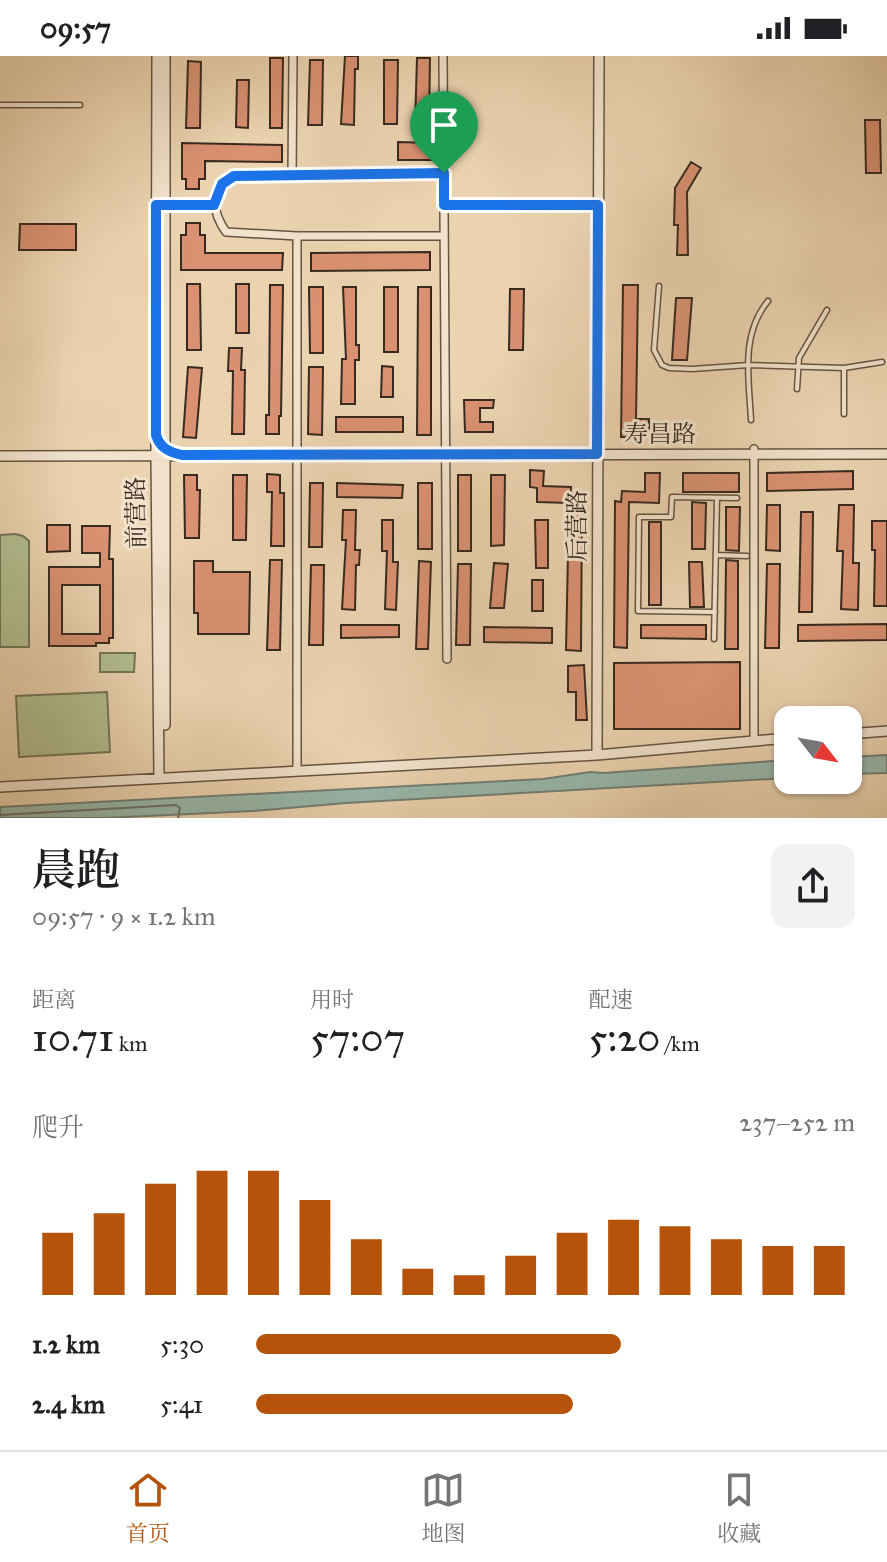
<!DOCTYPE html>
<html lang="zh">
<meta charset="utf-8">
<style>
body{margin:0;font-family:"IM FELL Great Primer","Noto Serif SC",serif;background:#f2f2f2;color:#202124;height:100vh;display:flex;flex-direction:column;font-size:30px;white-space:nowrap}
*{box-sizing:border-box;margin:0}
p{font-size:26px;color:#757577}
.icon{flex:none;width:44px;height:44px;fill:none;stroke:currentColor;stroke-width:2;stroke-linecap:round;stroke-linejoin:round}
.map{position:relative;height:762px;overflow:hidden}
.sheet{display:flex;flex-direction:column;background:#fff;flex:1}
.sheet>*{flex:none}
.needle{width:52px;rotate:121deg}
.tools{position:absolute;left:774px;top:650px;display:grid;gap:16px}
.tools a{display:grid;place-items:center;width:88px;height:88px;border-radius:16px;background:#fff;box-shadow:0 2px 6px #0004;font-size:40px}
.pin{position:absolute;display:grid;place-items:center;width:68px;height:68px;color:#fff;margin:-82px -34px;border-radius:50% 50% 50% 0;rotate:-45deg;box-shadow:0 0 8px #0007}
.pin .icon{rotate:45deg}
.round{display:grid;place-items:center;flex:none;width:84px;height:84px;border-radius:16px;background:#f2f2f2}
.headline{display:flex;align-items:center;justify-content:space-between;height:136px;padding:0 32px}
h1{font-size:44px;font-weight:600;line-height:60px}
.stats{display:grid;grid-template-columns:repeat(3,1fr);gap:12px;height:136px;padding:8px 32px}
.stats div{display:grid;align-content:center}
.stats b{font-size:40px;font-weight:600}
.stats small{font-size:22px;font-weight:400}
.stats p{font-size:22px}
.chart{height:224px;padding:16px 32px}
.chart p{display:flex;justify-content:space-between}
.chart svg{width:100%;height:144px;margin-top:8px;stroke:#b45309;stroke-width:6}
ul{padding:0 32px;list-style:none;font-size:26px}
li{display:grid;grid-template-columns:128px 96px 1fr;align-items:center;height:60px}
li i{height:20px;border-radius:10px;background:#b45309}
.status{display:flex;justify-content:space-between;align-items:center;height:56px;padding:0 40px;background:#fff;direction:ltr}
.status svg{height:22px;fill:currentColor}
.dock{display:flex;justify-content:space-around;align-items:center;height:112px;border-top:2px solid #e0e0e0;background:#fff;font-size:22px;color:#757577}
.dock a{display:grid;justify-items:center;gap:4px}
.dock .on{color:#b45309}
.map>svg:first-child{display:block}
</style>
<div class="status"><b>09:57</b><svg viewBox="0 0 49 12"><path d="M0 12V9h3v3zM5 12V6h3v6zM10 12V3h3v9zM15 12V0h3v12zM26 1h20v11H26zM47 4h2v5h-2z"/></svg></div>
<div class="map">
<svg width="887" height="762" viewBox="0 0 887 762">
<rect width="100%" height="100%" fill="#ebd3b0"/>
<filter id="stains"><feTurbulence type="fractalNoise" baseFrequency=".0025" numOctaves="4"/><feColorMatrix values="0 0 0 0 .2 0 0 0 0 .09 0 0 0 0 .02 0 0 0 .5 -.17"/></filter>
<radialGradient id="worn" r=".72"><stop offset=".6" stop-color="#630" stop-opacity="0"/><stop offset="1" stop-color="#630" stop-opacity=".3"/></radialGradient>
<!-- green -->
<path fill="#b1be90" stroke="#747458" stroke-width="2" d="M15 478 23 480 29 485V591H0V479Z
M100 597H135L134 616H100Z
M107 636 110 696 19 701 16 640Z"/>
<!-- water -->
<path fill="#98b8ac" stroke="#727f74" stroke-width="2" d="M887 699V717L848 718V701Z
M788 704V722L346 747 253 755 105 762H0V751L543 723 590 716 603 717Z"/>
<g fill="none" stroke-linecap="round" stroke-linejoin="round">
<!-- shore -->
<path stroke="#687166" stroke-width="2" d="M0 759 176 749 180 752 178 762"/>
</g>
<!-- building -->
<path fill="#d99172" stroke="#382a1f" stroke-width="2" fill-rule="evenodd" d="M345 0H358V13H355L354 69 341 68Z
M270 2H283L282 72H270Z
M417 2H430L429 70H415Z
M310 4H323L322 69H308Z
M384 4H398L397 68H384Z
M188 5 201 6 200 72H186Z
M237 24H249L248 72 236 71Z
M865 64H880L881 117H866Z
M398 86 431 87V104H398Z
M182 87 282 89V106L205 105V123H199V133H186V123H182Z
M691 106 701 112 687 136 688 199H677L678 169H674L675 132Z
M186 167H200V179H205V197H283L282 214H181V179H186Z
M20 168H76V194H19Z
M430 196V214L311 215V197Z
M187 228H200L201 294H187Z
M236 228H249V277H236Z
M270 229H283L281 360H279V378H266V359H269Z
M623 229H638L636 363H649V381H621Z
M309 231H323V297H310Z
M343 231H356V289H359V304H355V348H341L342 303H346Z
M384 231H398V296H384Z
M418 231H431V379H417Z
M510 233H524L523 294H509Z
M676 242H692L687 304H672Z
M229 292H242L241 314H245L244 378H232L233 315H228Z
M382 310 393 311V341H381Z
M188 311 202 312 196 382 183 381Z
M309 311H323L322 379 308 378Z
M464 344H494L493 352H480V366H493V376H465Z
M336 361H403V376H336Z
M530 414 544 415 543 430 571 431 570 447 537 446V432L530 431Z
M853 415V433L767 435V417Z
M645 417H660L659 447 629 446 627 592 614 591 615 445 621 446 622 435 645 436Z
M683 417H739V436H683Z
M267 418 280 419V437H284V490H271L272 436H267Z
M184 419H197V434H200L199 482H185Z
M233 419H247L246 484H233Z
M458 419H471V495H458Z
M491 419H505L504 489 491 490Z
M310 427H323L322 491H309Z
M337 427 403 429 402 442 337 441Z
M418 427H432V493H418Z
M692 446 706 447 705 493H692Z
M569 449H582L581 595 566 594Z
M767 449H780V495L766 494Z
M839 449H854L853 507H859L858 554 841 553 843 495H837Z
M726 451H740L739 495 726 494Z
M343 454H356L355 494H360L359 509H356L355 554 342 553 346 484H342Z
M801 456H813L812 556H799Z
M382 464H393V506H398L396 554 385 553 387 495H382Z
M535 464H548V512H536Z
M872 465H887V550H874L875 494H872Z
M649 466H661V549H649Z
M47 469H70V495L47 496Z
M82 470H110L109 503H113V582H109V587H96V590H49V511H100V497H82ZM62 529H100V578H62Z
M270 504H282L280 594H267Z
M726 504 738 505V593H725Z
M194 505H213V516H250L249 578H198V557H194Z
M419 505 431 506 428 593H416Z
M689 506H702L704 551H690Z
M494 507 508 508 504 552H490Z
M458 508H471L470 589H456Z
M767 508H780L779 592H765Z
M311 509H324L323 589H309Z
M532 524H543V555H532Z
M887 568V584L798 585V569Z
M341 569H399V581L341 582Z
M641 569H706V583L641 582Z
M484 571 552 572V587L484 586Z
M740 606V673H614V607Z
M584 609 587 664H576V636H568V610Z"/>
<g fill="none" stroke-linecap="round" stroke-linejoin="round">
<defs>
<path id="service" d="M0 49H80
M659 230 654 294 662 309 669 312 692 313 749 309 844 312 882 306
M844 312V358
M797 333 799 302 827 254
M751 364C749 323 740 279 768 245
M717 499 747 500
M715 556 638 555 639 461H671L672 441 737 442
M714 583 717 442"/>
<path id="minor" d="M443 0 447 603
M444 117 234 120C210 135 211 154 226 176L297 180H444
M292 120 293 0
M160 149H214
M444 149H598
M754 685V393
M297 715V180"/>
<path id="tertiary" d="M157 0 156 399 159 722
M0 400 887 398
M165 669V0
M848 678 887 675
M597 699 599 0
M0 731 597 699 788 682"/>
</defs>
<!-- service casing -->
<use href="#service" stroke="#655443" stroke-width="7"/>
<!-- minor casing -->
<use href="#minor" stroke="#655443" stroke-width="10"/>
<!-- tertiary casing -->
<use href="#tertiary" stroke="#655443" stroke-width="12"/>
<!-- service -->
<use href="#service" stroke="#f2e2cc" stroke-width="4"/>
<!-- minor -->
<use href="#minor" stroke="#f2e2cc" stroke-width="7"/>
<!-- tertiary -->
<use href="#tertiary" stroke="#f2e2cc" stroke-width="9"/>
</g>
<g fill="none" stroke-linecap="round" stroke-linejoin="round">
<defs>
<path id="route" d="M444 117V149H598L597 398 182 399C169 396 160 392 156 379V149H214L222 128 234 120Z"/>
</defs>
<!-- route casing -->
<use href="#route" stroke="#fff" stroke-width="16"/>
<!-- route -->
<use href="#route" stroke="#1a73e8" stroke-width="10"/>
</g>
<g text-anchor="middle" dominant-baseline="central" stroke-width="6" stroke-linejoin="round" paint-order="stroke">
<!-- street labels -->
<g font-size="24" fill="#382a1f" stroke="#f2e2cc">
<text x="660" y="378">寿昌路</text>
<text transform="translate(136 457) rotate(-91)">前营路</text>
<text transform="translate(577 470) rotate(-90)">后营路</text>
</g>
</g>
<rect width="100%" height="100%" filter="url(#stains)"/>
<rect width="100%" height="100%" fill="url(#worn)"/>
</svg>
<div class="tools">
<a><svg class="needle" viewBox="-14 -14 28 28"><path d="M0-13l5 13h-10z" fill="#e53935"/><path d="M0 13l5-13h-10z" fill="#757577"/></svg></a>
</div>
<div class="pin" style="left:444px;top:117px;background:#1e9e55"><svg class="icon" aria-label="arrive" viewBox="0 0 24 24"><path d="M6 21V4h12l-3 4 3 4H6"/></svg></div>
</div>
<section class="sheet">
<div class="headline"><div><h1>晨跑</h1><p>09:57 · 9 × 1.2 km</p></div><a class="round"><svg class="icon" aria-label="share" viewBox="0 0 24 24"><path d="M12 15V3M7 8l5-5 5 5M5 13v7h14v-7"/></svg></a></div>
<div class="stats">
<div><p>距离</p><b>10.71<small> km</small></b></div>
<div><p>用时</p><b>57:07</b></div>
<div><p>配速</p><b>5:20<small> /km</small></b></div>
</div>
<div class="chart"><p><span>爬升</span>237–252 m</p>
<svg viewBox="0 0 160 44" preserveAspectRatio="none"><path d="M5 44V25M15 44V19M25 44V10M35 44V6M45 44V6M55 44V15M65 44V27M75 44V36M85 44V38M95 44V32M105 44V25M115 44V21M125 44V23M135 44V27M145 44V29M155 44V29"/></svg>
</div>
<ul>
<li><b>1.2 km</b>5:30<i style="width:61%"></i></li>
<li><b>2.4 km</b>5:41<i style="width:53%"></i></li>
</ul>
</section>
<nav class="dock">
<a class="on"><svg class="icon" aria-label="home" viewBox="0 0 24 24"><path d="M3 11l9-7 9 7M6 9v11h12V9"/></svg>首页</a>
<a><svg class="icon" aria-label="map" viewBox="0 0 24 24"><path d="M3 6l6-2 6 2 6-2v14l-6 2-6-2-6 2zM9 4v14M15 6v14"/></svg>地图</a>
<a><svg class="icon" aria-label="saved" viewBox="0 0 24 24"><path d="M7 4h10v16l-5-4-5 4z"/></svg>收藏</a>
</nav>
